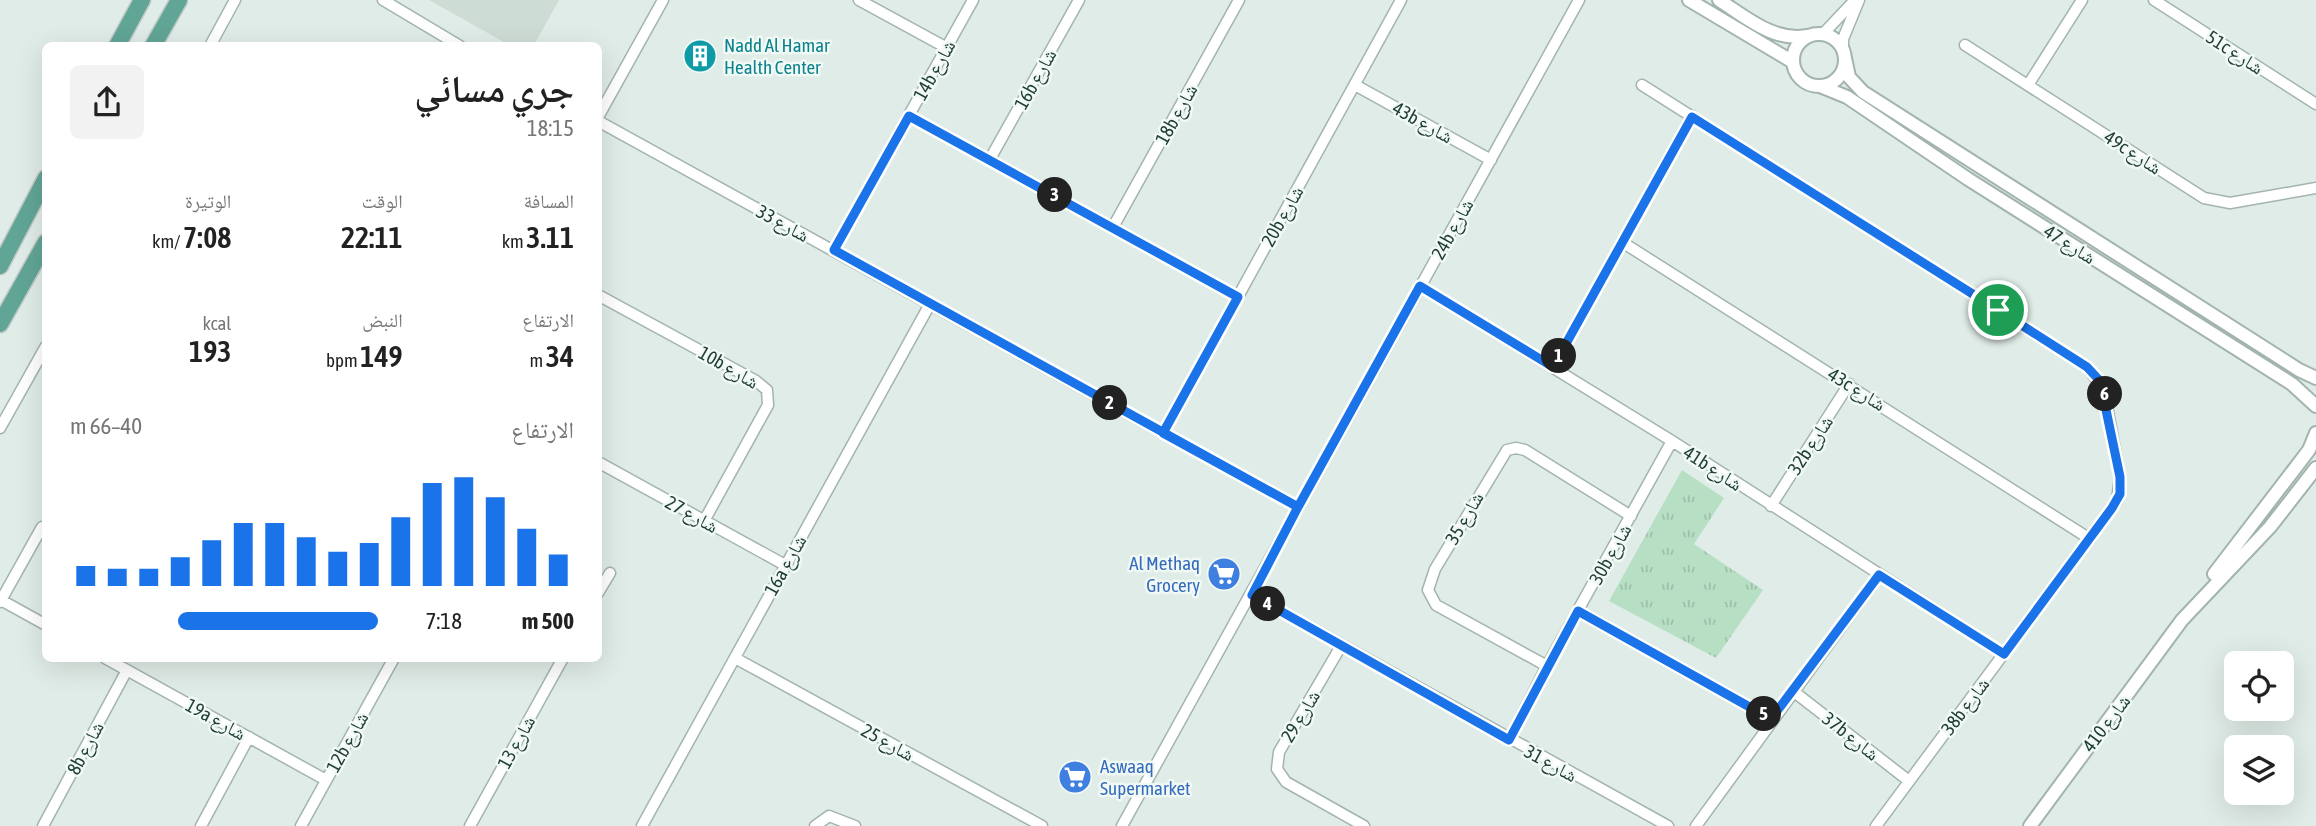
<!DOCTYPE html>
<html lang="ar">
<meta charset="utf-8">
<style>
body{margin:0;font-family:"Asap Condensed","Noto Naskh Arabic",sans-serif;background:#f2f2f2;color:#222;direction:rtl;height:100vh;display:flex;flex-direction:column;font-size:26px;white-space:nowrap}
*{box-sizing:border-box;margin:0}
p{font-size:23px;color:#767676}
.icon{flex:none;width:38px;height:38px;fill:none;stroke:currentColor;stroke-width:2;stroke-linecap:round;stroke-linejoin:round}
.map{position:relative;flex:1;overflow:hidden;direction:ltr}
.side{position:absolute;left:42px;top:42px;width:560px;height:620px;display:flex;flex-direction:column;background:#fff;border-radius:10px;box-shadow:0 7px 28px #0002;direction:rtl}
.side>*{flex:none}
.buttons{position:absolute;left:2224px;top:651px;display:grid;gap:14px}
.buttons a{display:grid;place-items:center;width:70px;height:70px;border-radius:10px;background:#fff;box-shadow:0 7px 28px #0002;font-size:35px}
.pin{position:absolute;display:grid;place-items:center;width:60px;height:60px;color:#fff;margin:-30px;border:4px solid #fff;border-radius:50%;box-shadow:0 2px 7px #0007}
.km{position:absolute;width:35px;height:35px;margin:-18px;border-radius:50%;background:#222;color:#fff;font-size:19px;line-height:35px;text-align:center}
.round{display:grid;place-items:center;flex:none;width:74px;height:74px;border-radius:10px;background:#f2f2f2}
.overview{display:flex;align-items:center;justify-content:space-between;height:119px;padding:0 28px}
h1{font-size:38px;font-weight:600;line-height:52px}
.metrics{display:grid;grid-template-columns:repeat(3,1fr);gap:10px;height:119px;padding:7px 28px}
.metrics div{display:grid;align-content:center}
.metrics b{font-size:30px;font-weight:600}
.metrics small{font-size:19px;font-weight:400}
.metrics p{font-size:19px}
.chart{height:196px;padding:14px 28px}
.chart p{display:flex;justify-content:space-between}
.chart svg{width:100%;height:126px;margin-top:7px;stroke:#1a73e8;stroke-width:6}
ul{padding:0 28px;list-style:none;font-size:23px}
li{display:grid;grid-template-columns:112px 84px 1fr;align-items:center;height:52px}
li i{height:18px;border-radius:9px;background:#1a73e8}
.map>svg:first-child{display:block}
</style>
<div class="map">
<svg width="2316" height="826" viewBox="0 0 2316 826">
<defs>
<pattern id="park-tufts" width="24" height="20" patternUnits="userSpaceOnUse" patternTransform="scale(1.75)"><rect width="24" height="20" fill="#b7dfc3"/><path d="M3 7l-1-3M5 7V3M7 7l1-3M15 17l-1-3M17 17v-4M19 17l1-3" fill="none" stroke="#9dc0a8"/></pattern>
</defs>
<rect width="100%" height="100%" fill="#e0ece7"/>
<!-- built -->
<path fill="#cedcd6" d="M429 0H559L534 45 511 46Z"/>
<!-- park -->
<path fill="url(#park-tufts)" d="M1682 470 1724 498 1694 544 1763 590 1716 658 1609 601Z"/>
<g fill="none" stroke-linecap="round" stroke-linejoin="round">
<defs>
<path id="minor" d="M383 0 460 46
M859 0 947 48
M2154 0 2316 104
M1822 35 1855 0
M1965 45 2204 198 2230 203 2316 188
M210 46 235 0
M1843 50V39L1859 0
M1355 85 1491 160
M1642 85 2087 367 2104 390 2120 477 2117 501 1876 826
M2028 85 2082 0
M909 116 1238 297
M598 117 663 0
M598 121 1298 507
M990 159 1079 0
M1113 227 1239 0
M1622 242 2090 539
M834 250 973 0
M1420 286 1672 441 2004 654
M598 295 756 381 767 390 768 405 704 521
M1553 367 1692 116
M0 428 46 346
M1163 433 1401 0
M598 462 785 565
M1771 506 1849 384
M598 593 610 573
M1252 595 1668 826
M1 600 46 625
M0 602 42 527
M1578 611 1771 719
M1341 646 1279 752 1277 769 1286 782 1364 826
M105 658 326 780
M735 658 1042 826
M1547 666 1436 605 1428 590 1435 569 1507 450 1516 448 1525 450 1631 516
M1793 691 1909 781
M1509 740 1547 666 1672 441
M43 826 127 670
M201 826 249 737
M301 826 394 658
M470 826 563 658
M642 826 930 304
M815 826 829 816 855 826
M1122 826 1579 0
M1696 826 1879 575"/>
<path id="tertiary" d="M1689 0 1793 62
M1719 0C1747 18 1774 42 1808 36
M1793 60a26 26 0 1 1 52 0a26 26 0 1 1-52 0Z
M1845 58 1849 77 1863 92 2299 370 2316 378
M1820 86 1847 97 1968 179 2292 384 2316 406
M2214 574 2309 450 2316 433
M2030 826 2182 620 2270 527 2316 468"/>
<path id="primary" d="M117 46 142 0
M153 46 179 0
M0 266 46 178
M0 324 46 242"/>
</defs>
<!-- minor casing -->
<use href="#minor" stroke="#a3b4af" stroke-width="13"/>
<!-- tertiary casing -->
<use href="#tertiary" stroke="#a3b4af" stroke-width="16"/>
<!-- primary casing -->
<use href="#primary" stroke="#c1c9c7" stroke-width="19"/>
<!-- minor -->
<use href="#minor" stroke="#fff" stroke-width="10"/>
<!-- tertiary -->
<use href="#tertiary" stroke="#fff" stroke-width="12"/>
<!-- primary -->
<use href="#primary" stroke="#61a596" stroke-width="16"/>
</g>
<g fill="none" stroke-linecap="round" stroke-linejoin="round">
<defs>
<path id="route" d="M1998 310 1692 117 1553 367 1420 286 1298 507 834 250 909 116 1238 297 1163 433 1298 507 1252 595 1509 740 1578 611 1771 719 1879 575 2004 654 2112 508 2120 494V477L2100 381 2087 367 1998 310"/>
</defs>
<!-- route casing -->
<use href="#route" stroke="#fff" stroke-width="14"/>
<!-- route -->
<use href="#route" stroke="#1a73e8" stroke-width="9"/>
</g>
<!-- icons -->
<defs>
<symbol id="building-disc" viewBox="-11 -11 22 22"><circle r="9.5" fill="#0f9aa8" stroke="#f1f9f5"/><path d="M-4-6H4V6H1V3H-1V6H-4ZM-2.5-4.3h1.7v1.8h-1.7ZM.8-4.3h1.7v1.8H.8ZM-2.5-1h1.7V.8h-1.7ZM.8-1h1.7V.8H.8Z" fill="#fff"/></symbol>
<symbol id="supermarket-disc" viewBox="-11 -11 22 22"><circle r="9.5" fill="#3f7fe0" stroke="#f1f9f5"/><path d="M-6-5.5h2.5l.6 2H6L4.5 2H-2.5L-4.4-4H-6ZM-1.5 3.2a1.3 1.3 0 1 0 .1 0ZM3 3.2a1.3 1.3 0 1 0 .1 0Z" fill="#fff"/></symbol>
</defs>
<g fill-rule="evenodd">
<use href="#building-disc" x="681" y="37" width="38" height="38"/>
<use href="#supermarket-disc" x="1205" y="555" width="38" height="38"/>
<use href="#supermarket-disc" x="1056" y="758" width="38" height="38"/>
</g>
<g text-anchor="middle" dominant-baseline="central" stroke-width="5" stroke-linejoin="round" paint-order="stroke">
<!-- culture labels -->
<g font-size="19" fill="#0d838f" stroke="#f1f9f5" text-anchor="start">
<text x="724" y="45">Nadd Al Hamar<tspan x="724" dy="22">Health Center</tspan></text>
</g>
<!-- street labels -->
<g font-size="19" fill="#203e37" stroke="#f1f9f5">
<text transform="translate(2235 52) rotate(33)">51c شارع</text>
<text transform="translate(934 70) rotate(-61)">14b شارع</text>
<text transform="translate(1035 79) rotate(-61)">16b شارع</text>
<text transform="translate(1176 114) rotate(-61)">18b شارع</text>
<text transform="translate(1423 122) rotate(29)">43b شارع</text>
<text transform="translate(2133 152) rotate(33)">49c شارع</text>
<text transform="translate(1282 216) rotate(-61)">20b شارع</text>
<text transform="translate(783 223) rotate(29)">شارع 33</text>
<text transform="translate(1452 229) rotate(-61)">24b شارع</text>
<text transform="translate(2070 244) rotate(32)">شارع 47</text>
<text transform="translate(729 367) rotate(30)">10b شارع</text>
<text transform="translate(1857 389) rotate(32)">43c شارع</text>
<text transform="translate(1810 445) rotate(-57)">32b شارع</text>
<text transform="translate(1713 468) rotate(33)">41b شارع</text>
<text transform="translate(692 514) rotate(29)">شارع 27</text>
<text transform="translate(1464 518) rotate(-60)">شارع 35</text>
<text transform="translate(1610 554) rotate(-61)">30b شارع</text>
<text transform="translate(785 565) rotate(-61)">16a شارع</text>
<text transform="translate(1965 706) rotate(-53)">38b شارع</text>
<text transform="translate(1300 716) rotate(-59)">شارع 29</text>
<text transform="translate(216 719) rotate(29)">19a شارع</text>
<text transform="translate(2106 723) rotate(-53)">شارع 410</text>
<text transform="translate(1851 736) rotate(38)">37b شارع</text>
<text transform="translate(347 742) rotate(-61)">12b شارع</text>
<text transform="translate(516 742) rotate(-61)">شارع 13</text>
<text transform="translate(888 742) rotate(29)">شارع 25</text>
<text transform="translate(85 748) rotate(-62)">8b شارع</text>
<text transform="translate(1551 763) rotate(29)">شارع 31</text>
</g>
<!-- shop labels -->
<g font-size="19" fill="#366cbe" stroke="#f1f9f5" text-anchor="end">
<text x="1200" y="563">Al Methaq<tspan x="1200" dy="22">Grocery</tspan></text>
<text x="1100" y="766" text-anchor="start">Aswaaq<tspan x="1100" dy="22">Supermarket</tspan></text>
</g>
</g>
</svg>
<div class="buttons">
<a><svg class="icon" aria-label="locate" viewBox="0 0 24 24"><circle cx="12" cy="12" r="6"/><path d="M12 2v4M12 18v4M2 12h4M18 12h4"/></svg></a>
<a><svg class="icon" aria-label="layers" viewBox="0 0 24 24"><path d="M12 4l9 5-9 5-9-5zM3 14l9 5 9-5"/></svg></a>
</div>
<div class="pin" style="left:1998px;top:310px;background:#1e9e55"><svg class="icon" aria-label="arrive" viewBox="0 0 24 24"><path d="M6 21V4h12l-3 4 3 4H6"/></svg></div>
<b class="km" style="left:1559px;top:356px">1</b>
<b class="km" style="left:1110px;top:403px">2</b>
<b class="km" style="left:1055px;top:195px">3</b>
<b class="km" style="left:1268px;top:604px">4</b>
<b class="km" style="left:1764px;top:714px">5</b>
<b class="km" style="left:2105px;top:394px">6</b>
<section class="side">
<div class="overview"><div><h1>جري مسائي</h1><p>18:15</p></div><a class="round"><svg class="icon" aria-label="share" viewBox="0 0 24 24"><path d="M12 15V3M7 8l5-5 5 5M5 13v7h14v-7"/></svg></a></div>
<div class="metrics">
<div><p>المسافة</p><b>3.11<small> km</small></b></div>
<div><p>الوقت</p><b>22:11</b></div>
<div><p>الوتيرة</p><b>7:08<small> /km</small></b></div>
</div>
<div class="metrics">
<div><p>الارتفاع</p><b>34<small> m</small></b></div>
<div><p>النبض</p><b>149<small> bpm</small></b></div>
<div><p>kcal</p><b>193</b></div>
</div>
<div class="chart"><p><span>الارتفاع</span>40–66 m</p>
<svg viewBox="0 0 160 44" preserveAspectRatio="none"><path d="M5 44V37M15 44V38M25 44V38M35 44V34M45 44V28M55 44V22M65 44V22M75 44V27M85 44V32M95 44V29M105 44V20M115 44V8M125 44V6M135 44V13M145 44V24M155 44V33"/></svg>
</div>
<ul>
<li><b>500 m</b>7:18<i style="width:65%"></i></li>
</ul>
</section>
</div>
